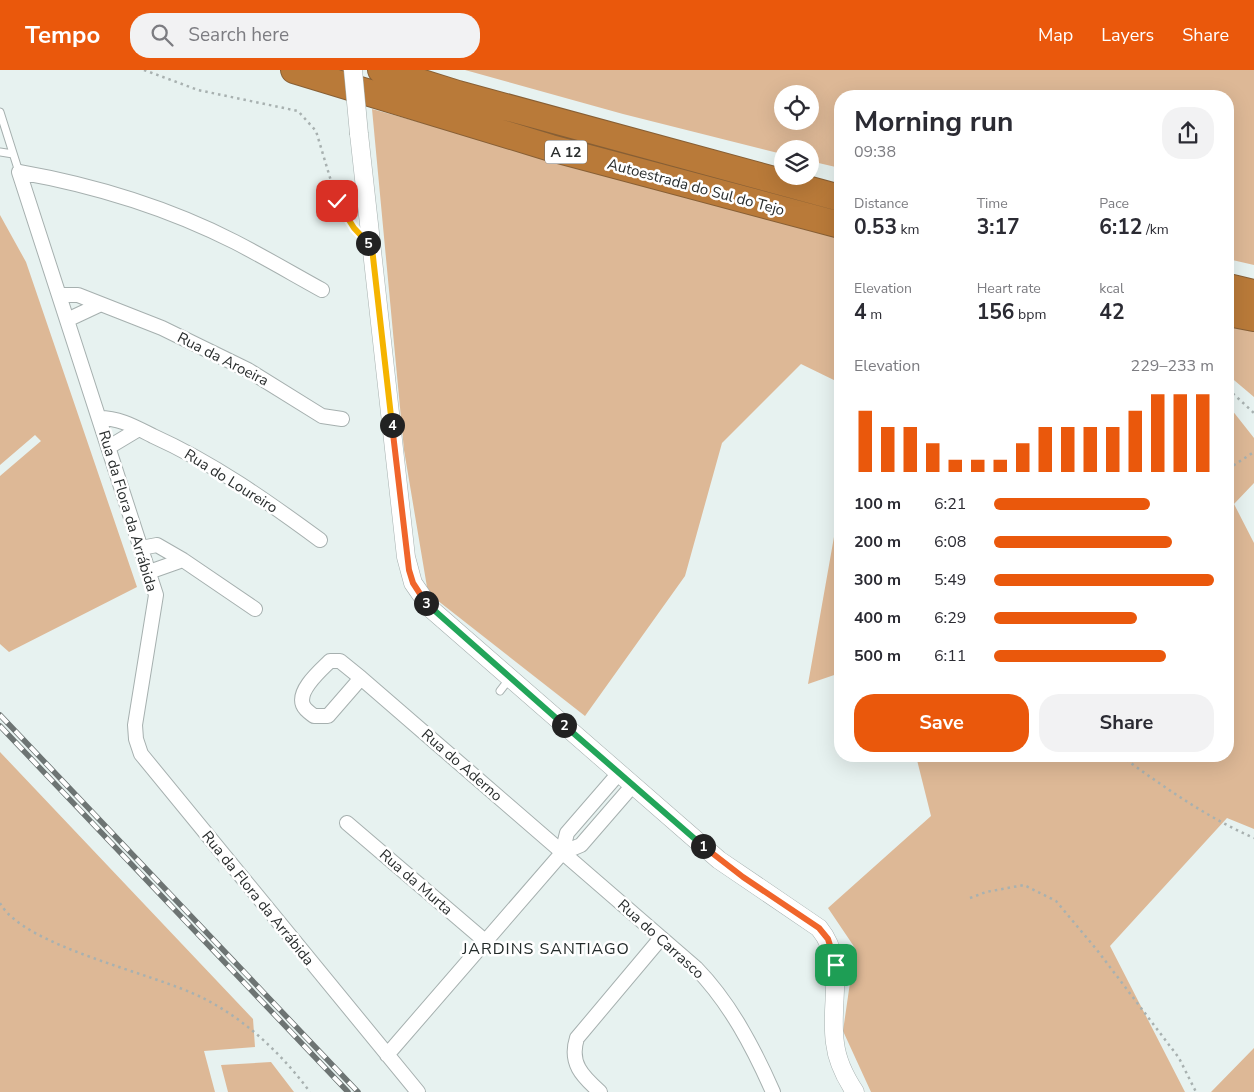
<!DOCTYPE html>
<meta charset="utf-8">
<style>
body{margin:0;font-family:"Nunito Sans",sans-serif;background:#f2f2f3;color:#2b2b33;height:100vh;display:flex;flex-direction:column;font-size:19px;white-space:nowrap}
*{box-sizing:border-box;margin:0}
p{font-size:16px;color:#7c7c81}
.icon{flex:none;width:28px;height:28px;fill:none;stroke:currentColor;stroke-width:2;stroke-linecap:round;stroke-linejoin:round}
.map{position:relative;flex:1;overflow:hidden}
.side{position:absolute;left:834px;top:20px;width:400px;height:672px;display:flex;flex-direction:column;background:#fff;border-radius:20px;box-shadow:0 5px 20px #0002}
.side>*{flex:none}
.controls{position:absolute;left:774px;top:15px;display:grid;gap:10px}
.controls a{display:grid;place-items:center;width:45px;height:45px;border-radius:50%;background:#fff;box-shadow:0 5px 20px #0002;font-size:25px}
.pin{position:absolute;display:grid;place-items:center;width:42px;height:42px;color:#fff;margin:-21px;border-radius:10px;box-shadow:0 2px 8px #0006}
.km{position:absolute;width:25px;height:25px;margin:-12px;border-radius:50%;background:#222;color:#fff;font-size:14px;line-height:25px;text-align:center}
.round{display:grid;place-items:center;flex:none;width:52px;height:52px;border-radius:20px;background:#f2f2f3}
.overview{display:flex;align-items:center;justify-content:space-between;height:85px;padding:0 20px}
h1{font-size:28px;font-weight:700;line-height:38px}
.figures{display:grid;grid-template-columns:repeat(3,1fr);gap:8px;height:85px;padding:5px 20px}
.figures div{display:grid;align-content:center}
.figures b{font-size:21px;font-weight:700}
.figures small{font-size:14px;font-weight:400}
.figures p{font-size:14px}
.chart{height:140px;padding:10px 20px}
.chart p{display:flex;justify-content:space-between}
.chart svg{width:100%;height:90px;margin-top:5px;stroke:#ea580c;stroke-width:6}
.cta{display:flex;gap:10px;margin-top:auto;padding:10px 20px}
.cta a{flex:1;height:58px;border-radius:20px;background:#ea580c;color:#fff;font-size:20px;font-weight:700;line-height:58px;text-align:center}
.cta a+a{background:#f2f2f3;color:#2b2b33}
ul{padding:0 20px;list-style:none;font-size:16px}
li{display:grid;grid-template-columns:80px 60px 1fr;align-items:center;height:38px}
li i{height:12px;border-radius:6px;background:#ea580c}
header{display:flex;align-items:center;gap:30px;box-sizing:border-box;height:70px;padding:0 25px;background:#ea580c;color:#fff}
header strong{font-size:24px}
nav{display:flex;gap:28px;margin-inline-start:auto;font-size:18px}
.search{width:350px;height:45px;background:#f2f2f3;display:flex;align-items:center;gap:12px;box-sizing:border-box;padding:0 18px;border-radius:20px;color:#7c7c81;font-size:19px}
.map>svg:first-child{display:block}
</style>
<header>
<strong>Tempo</strong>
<div class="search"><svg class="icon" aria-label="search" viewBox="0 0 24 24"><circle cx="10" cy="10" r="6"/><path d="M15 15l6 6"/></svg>Search here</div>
<nav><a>Map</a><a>Layers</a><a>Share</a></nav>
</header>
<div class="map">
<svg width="1254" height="1022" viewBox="0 0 1254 1022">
<rect width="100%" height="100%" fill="#e7f2f0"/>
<!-- green -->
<path fill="#ddb896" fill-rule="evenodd" d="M465 0H1254V195L1228 189V26H840V98L810 91V79H782V84L623 44ZM782 24H810V51H782Z
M372 39 751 145 840 166V313L801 294 722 373 685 506 585 646 428 523 404 380Z
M0 145 26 192 137 517 9 582 0 574V406L41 371 35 365 0 395Z
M1228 255 1254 261V327L1228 305Z
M1228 335 1254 368V413L1234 434 1254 473V759L1227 748 1110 876 1185 1022H871L843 961 855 878 828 838 931 746 916 686H1228Z
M840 433V603L808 614Z
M0 682 253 949 255 977 204 981 215 1022H0Z
M1254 978V1022H1211Z
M271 992 294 1022H228L221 995Z"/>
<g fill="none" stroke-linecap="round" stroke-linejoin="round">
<defs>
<path id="service" d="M0 42 19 102
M0 82 13 84
M500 621 510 608"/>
<path id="minor" d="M322 220C293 204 264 187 235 172 168 138 93 115 19 102L156 525 135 655 136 669 141 684 418 1022
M59 225H78L162 258 248 300 322 346 342 349
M67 250 99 235
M99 348C120 348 135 357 153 366 213 393 267 431 320 470
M109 377 139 359
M141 478 157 475 183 490 255 539
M149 502 183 490
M361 608 328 646H314C310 643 305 640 303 635 297 620 321 600 330 591H340L361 608 696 898C730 933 753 977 773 1022
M347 753 485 871
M562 783 567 763 619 703
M387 985 562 783 581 775 633 715
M600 1022C582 1006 569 993 577 968L661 868"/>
<path id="tertiary" d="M359 64 406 487 413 513 431 539 719 790 819 858C847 892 829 932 835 973 837 991 845 1007 855 1022"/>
<path id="motorway" d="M294 0 551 78 840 155
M381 0 458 24 840 128
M1228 217 1254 223
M1228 243 1254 248"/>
</defs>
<!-- service casing -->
<use href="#service" stroke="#a6b0af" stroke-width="9"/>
<!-- minor casing -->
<use href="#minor" stroke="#a6b0af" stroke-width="16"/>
<!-- tertiary casing -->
<use href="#tertiary" stroke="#a6b0af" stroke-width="19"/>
<!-- motorway casing -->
<use href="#motorway" stroke="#875f35" stroke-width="28"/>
<!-- path -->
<path stroke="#a8b1b0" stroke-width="2.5" stroke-dasharray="2.5 4" stroke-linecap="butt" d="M144 0 198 20 298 41 316 61 337 131 354 157
M1228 319 1254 343
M1228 399 1254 382
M1121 686C1164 717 1206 747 1254 768
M970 828 986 822 1024 815 1056 831 1097 880 1179 988 1196 1022
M0 833C24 877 154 903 203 928 246 950 281 983 310 1022"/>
<!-- service -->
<use href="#service" stroke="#fff" stroke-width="7"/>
<!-- minor -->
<use href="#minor" stroke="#fff" stroke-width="14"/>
<!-- tertiary -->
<use href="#tertiary" stroke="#fff" stroke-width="18"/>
<!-- motorway -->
<use href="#motorway" stroke="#b97a39" stroke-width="26"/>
<defs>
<path id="rail" d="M0 645 358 1022
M0 656 348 1022"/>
</defs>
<!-- rail casing -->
<use href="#rail" stroke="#6d7473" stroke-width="5.5"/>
<!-- rail -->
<use href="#rail" stroke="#fff" stroke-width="4" stroke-dasharray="11" stroke-linecap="butt"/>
<defs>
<path id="tertiary-bridge" d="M353 0 359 64"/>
</defs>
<!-- tertiary-bridge casing -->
<use href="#tertiary-bridge" stroke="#a6b0af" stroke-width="19" stroke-linecap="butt"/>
<!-- tertiary-bridge -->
<use href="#tertiary-bridge" stroke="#fff" stroke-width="18"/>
</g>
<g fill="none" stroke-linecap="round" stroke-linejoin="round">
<defs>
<path id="split-1" d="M703 776 743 807 819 858 828 869 836 895"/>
<path id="split-2" d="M564 655 703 776"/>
<path id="split-3" d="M426 533 564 655"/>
<path id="split-4" d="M392 355 409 500 413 513 426 533"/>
<path id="split-5" d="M368 173 372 178 392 355"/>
<path id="split-6" d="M337 131 354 158 368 173"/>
</defs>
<!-- split-1 casing -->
<use href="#split-1" stroke="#fff" stroke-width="10"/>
<!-- split-2 casing -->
<use href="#split-2" stroke="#fff" stroke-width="10"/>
<!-- split-3 casing -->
<use href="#split-3" stroke="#fff" stroke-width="10"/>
<!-- split-4 casing -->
<use href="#split-4" stroke="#fff" stroke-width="10"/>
<!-- split-5 casing -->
<use href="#split-5" stroke="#fff" stroke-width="10"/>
<!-- split-6 casing -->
<use href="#split-6" stroke="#fff" stroke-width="10"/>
<!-- split-1 -->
<use href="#split-1" stroke="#f0652b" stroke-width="6"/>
<!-- split-2 -->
<use href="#split-2" stroke="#22a559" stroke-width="6"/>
<!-- split-3 -->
<use href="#split-3" stroke="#22a559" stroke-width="6"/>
<!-- split-4 -->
<use href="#split-4" stroke="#f0652b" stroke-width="6"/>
<!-- split-5 -->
<use href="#split-5" stroke="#f5b400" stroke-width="6"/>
<!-- split-6 -->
<use href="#split-6" stroke="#f5b400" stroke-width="6"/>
</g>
<g text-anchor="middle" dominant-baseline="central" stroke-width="5" stroke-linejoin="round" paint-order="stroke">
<!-- shield labels -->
<rect fill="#fff" stroke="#6a6d6d" stroke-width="1" x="545" y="70.5" width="42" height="23" rx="4"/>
<g font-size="14" font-weight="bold" fill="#2a2e2e">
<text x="566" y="82">A 12</text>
</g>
<!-- street labels -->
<g font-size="15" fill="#2a2e2e" stroke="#fff">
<text transform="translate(696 117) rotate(15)">Autoestrada do Sul do Tejo</text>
<text transform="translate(223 289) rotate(27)">Rua da Aroeira</text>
<text transform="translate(231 411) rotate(32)">Rua do Loureiro</text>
<text transform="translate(128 441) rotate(73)">Rua da Flora da Arrábida</text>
<text transform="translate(462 695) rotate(41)">Rua do Aderno</text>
<text transform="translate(416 812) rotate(41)">Rua da Murta</text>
<text transform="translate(258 828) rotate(51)">Rua da Flora da Arrábida</text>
<text transform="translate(661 869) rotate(42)">Rua do Carrasco</text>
</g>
<!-- neighbourhood labels -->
<g font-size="16" letter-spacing="1" fill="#232b2a" stroke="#fff">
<text x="546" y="879">JARDINS SANTIAGO</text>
</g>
</g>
</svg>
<div class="controls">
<a><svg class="icon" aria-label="locate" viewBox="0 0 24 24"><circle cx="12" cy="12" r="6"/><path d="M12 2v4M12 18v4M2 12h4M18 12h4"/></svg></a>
<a><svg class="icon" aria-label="layers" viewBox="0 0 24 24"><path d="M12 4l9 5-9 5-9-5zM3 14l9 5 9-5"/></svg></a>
</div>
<div class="pin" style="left:836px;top:895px;background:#1e9e55"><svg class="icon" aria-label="arrive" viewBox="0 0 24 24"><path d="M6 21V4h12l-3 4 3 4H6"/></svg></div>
<div class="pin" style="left:337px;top:131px;background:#d93025"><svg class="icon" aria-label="check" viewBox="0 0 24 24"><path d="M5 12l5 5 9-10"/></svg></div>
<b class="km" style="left:703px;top:776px">1</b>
<b class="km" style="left:564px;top:655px">2</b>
<b class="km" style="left:426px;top:533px">3</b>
<b class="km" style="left:392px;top:355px">4</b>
<b class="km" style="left:368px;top:173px">5</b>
<section class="side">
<div class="overview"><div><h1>Morning run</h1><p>09:38</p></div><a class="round"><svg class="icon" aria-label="share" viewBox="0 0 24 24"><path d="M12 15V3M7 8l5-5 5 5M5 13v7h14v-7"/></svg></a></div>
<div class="figures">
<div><p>Distance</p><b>0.53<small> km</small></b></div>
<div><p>Time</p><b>3:17</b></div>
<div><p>Pace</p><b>6:12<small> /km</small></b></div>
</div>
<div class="figures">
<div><p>Elevation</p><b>4<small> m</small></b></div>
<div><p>Heart rate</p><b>156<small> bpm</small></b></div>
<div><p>kcal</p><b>42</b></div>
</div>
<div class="chart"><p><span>Elevation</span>229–233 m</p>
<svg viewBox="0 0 160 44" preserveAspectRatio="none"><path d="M5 44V14M15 44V22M25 44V22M35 44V30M45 44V38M55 44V38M65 44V38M75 44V30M85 44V22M95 44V22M105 44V22M115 44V22M125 44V14M135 44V6M145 44V6M155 44V6"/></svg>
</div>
<ul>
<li><b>100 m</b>6:21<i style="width:71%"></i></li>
<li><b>200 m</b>6:08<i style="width:81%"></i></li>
<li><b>300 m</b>5:49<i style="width:100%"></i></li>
<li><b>400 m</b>6:29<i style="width:65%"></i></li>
<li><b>500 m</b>6:11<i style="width:78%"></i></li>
</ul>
<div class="cta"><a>Save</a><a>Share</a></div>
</section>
</div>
